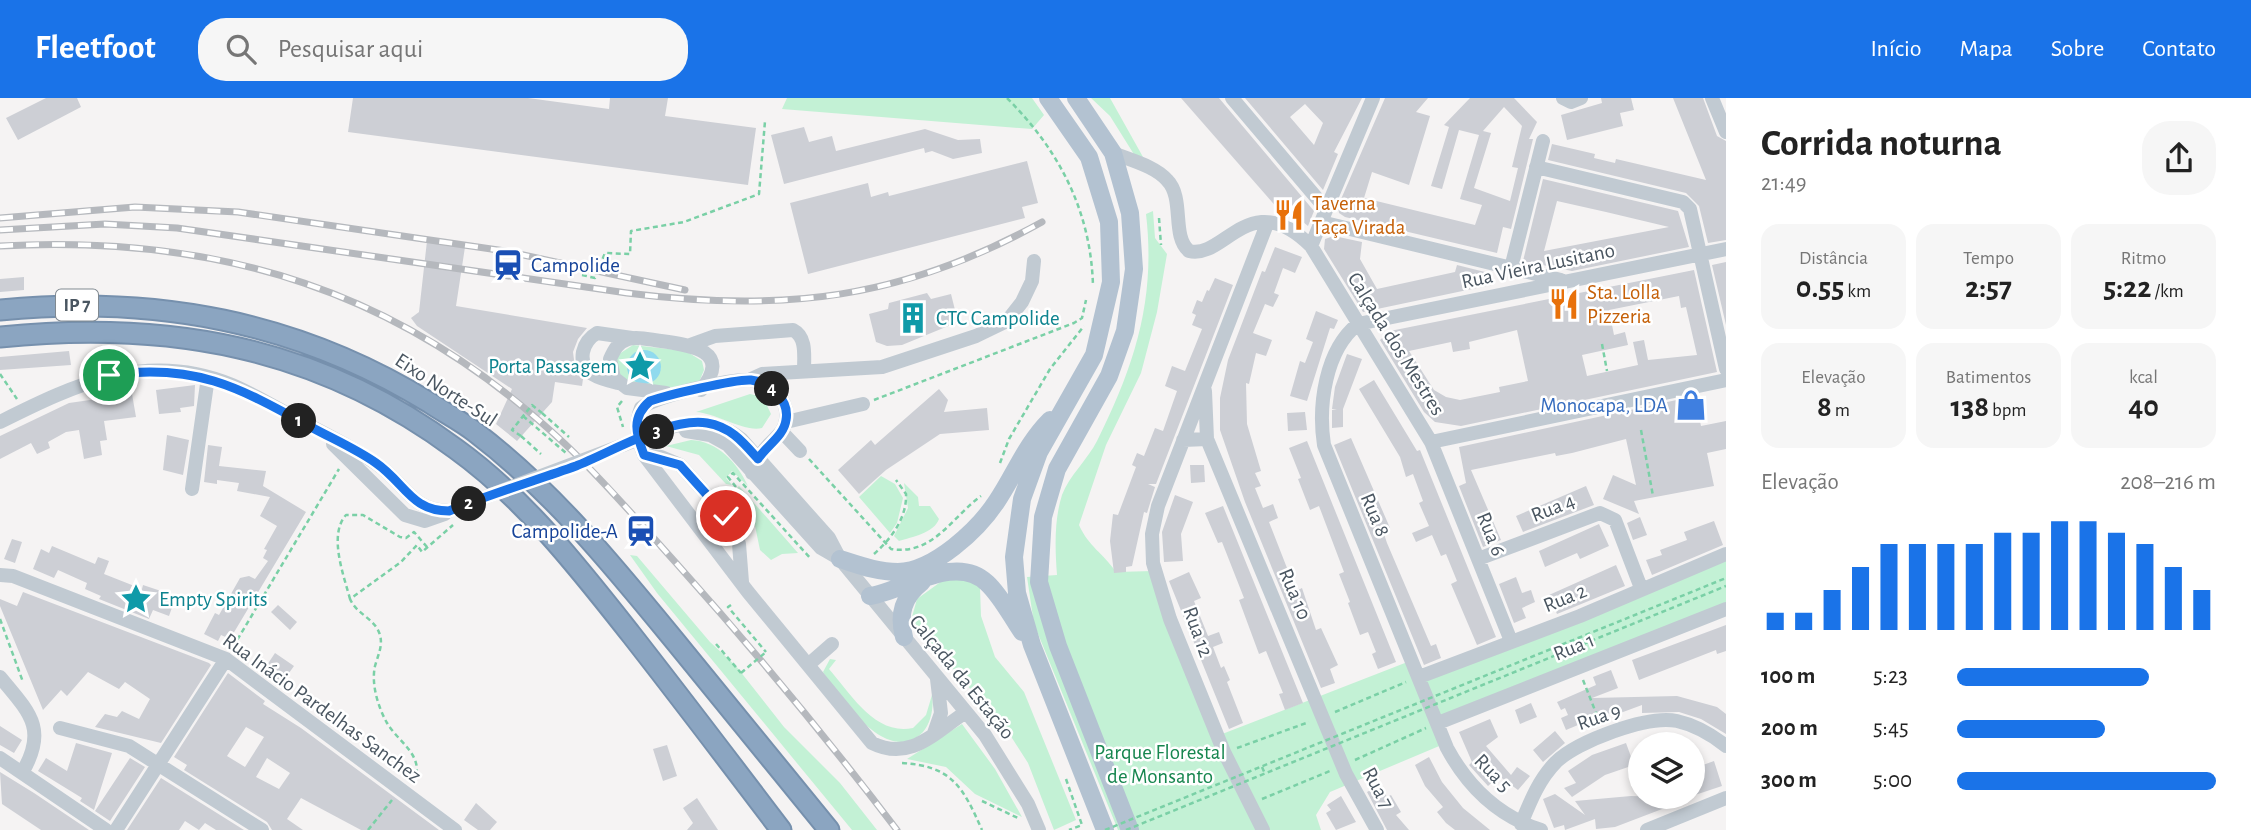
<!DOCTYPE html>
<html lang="pt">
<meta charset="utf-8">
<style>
body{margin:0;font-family:"Alegreya Sans",sans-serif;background:#f6f6f6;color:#222;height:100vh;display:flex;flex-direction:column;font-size:26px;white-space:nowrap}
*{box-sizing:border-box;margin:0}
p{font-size:23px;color:#767676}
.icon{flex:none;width:38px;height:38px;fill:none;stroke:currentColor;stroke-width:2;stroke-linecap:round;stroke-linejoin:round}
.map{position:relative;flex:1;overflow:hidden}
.drawer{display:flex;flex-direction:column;background:#fff;width:525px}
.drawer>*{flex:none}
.tools{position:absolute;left:1628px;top:634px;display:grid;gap:14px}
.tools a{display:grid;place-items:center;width:77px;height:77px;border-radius:50%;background:#fff;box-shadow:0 4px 10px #0003;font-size:35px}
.pin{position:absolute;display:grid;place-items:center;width:60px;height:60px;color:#fff;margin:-30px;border:4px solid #fff;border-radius:50%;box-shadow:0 2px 7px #0007}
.km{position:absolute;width:35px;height:35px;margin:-18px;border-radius:50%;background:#222;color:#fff;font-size:19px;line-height:35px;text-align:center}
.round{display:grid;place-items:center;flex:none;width:74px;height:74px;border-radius:28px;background:#f6f6f6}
.head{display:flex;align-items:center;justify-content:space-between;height:119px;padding:0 35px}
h1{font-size:38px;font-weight:700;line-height:52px}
.figures{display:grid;grid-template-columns:repeat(3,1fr);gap:10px;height:119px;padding:7px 35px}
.figures div{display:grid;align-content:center;border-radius:18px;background:#f6f6f6;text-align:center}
.figures b{font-size:30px;font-weight:700}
.figures small{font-size:19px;font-weight:400}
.figures p{font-size:19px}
.chart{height:196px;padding:14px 35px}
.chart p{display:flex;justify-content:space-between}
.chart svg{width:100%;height:126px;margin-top:7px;stroke:#1a73e8;stroke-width:6}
ul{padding:0 35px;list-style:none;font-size:23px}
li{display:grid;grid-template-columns:112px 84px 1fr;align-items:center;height:52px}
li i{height:18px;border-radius:9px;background:#1a73e8}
header{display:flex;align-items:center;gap:42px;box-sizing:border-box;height:98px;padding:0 35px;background:#1a73e8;color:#fff}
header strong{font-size:33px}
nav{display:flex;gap:38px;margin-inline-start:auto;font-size:24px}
.search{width:490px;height:63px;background:#f6f6f6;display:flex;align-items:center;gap:18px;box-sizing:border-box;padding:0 24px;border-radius:28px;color:#767676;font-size:26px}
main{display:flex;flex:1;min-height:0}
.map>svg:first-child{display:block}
</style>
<header>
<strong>Fleetfoot</strong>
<div class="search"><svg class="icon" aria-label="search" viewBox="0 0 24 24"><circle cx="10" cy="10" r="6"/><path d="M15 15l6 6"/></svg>Pesquisar aqui</div>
<nav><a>Início</a><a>Mapa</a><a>Sobre</a><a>Contato</a></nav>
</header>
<main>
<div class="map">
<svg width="1726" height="732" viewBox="0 0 1726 732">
<rect width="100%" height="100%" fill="#f5f3f3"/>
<!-- green -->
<path fill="#c3f1d5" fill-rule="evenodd" d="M787 0H1032L1044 17 1032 31 782 11Z
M1091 0H1110L1143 59 1135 58 1110 18Z
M1153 113 1155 140 1167 156 1157 214 1141 275 1106 347 1079 427C1089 449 1103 455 1116 474L1153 473 1217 638 1410 563 1418 581 1726 455V512L1438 629 1444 646 1330 694 1316 717 1321 732H1118L1034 526 1027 479 1057 477C1055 451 1054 422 1062 397 1069 378 1088 361 1097 343 1135 267 1156 201 1146 116Z
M633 247 686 253 702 263 704 272 699 284C671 291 646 294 620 281L616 258ZM650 254 658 260 661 271 640 286 628 274 629 263 635 255Z
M750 296 763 299 771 316 762 330C746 335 716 315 696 314Z
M691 342C718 343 737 365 748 388L732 373 726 380 732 387 726 386 699 357 666 348Z
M881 378 895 386 903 400 897 425 890 435 859 399Z
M904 385 918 399 919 408H930L939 421C934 435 912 439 899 443L894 438 908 410Z
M739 388 798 455 782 456 771 462 760 452 754 423 736 397 735 392Z
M630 457 637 458 710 544 736 568 784 629 840 685 877 732H852L657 495Z
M946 480 971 483 980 490 981 518 995 559 1024 594 1076 722 1054 732 1028 665 1012 640 916 527 912 519 917 501Z
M830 561 836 562 829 571C851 596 875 638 913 630L926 617 932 597C934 609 931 625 923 634 888 670 839 599 823 574Z
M962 626 995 671 1022 719 975 696 946 669 907 661Z"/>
<!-- water -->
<path fill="#90daee" d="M627 269a17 17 0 1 1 34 0a17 17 0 1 1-34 0Z"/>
<!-- building -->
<path fill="#cdcfd5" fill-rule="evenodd" d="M46 0H77L81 9 18 42 6 20Z
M353 0H528L609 11 610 0H668L665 18 756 30 748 87 348 34Z
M1181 0H1219L1314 113 1308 128 1283 108 1279 112Z
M1245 0H1362L1334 54 1338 56 1323 92ZM1305 6 1323 25 1314 47 1290 19Z
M1385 0H1428L1416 14 1430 18 1409 87 1372 74 1364 100 1475 127 1482 107 1460 101 1479 37 1459 32 1442 91 1431 88 1449 29 1444 27 1470 0H1514L1537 24 1529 41H1533L1511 131 1503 129 1497 155 1345 119 1339 115 1338 108ZM1504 9 1522 28 1512 69 1518 70 1510 103 1474 90 1491 35 1483 33Z
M1601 0H1631L1634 12 1620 15 1623 28 1567 42 1561 17 1602 5Z
M1673 0H1703L1717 38 1726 43V142L1708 145 1699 108 1686 95 1548 62 1552 46 1595 56 1594 60 1615 65 1616 61 1706 82Z
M804 29 809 44 832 38 836 53 925 31 958 42 980 41 982 55 953 61 932 53 925 55 924 50 784 86 771 37Z
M1027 63 1038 105 1022 109 1025 120 808 176 790 105 868 85 871 99 888 94 889 98Z
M1543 81 1678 113 1689 149 1572 173 1523 163ZM1557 103 1606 114 1669 129 1544 153Z
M1334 138 1362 144 1360 161 1377 191 1455 174 1457 167 1489 175 1491 187 1363 214 1324 151 1325 141Z
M427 143 465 149 456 208 587 230 578 241 573 254 575 270 583 281 582 288 555 284 552 304 517 343 496 326 512 291 417 228 411 220 419 214Z
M1275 149 1302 159 1295 175 1283 170 1274 195 1279 197 1273 209 1265 206 1253 235 1272 242 1266 258 1256 255 1249 286 1246 285 1247 326 1261 373 1255 375 1261 388 1255 390 1263 410 1273 406 1278 420 1269 424 1296 493 1302 490 1316 532 1321 530 1338 567 1330 571 1335 585 1321 590 1245 404 1220 332V300L1228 262 1262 173 1265 174Z
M1726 164V227L1712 167Z
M1694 172 1717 274 1461 328 1435 324 1424 314 1380 242 1390 233ZM1679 198 1681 210 1686 209 1697 257 1648 262 1644 242 1633 244 1638 267 1587 278 1582 257 1628 247 1625 234 1614 237 1609 212ZM1517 232 1528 283 1499 289 1500 294 1460 302 1446 299 1434 292 1409 253 1451 244 1453 254 1470 251 1469 244Z
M24 179V192L0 194V181Z
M1215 180 1233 187 1156 386H1148L1155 389 1147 415 1144 414 1132 468 1126 469V474L1114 475 1110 443 1113 416 1118 417 1136 369 1132 367 1137 355 1144 358 1155 330 1163 333 1177 293 1165 288 1172 268 1185 273 1202 231 1192 227 1196 217 1192 215 1197 202 1202 204 1207 192 1209 193Z
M927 195 931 201 951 196 958 224 902 247 887 248 876 244 869 216 888 211 889 205Z
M1316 213 1338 222 1334 231 1330 230 1307 303 1290 298 1300 263 1305 265 1313 244 1306 241Z
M69 253 71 267 0 272V259Z
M1347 256 1362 261 1343 311V329L1332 330V312H1337L1332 311 1335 289Z
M1374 282 1417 353 1420 352 1496 539 1477 547 1451 486 1457 483 1446 456 1441 458 1432 437 1416 444 1412 435 1429 428 1419 405 1423 403 1413 376 1406 379 1400 359 1359 291Z
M195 287 194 308 180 310 181 314 159 316 156 292Z
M939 291 948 302 944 314 987 310 989 332 940 336 886 372 859 396 838 372 871 342 875 347Z
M132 296 136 319 104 323 107 342 100 343 102 357 84 361 79 332 66 334 48 344 50 350 37 356 31 345 0 361V338L69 305Z
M1695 298 1701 328 1726 323V351L1707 355 1714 388 1634 403 1639 416 1603 401 1613 377 1636 387 1626 341 1572 355 1556 358 1555 355 1471 372 1501 442 1483 449 1459 388 1466 385 1459 349Z
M1305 314 1307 332 1288 333 1287 315Z
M167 337 189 342 183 377 163 372Z
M1351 340 1390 430 1383 433 1387 445 1431 548 1436 546 1441 560 1424 567 1334 347Z
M1307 343 1396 564 1378 571 1372 556 1376 554 1368 534 1360 537 1348 505 1350 504 1339 476 1344 474 1319 408 1310 412 1298 381 1301 380 1289 350Z
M208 347 222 349 219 368 266 373 263 388 306 414 230 541 221 537 218 543 204 536 215 515 219 517 240 480 249 478 255 481 268 463 263 460 267 452 264 451 277 428 260 418 270 399 237 393 239 385 217 382V386L204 384Z
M1190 367H1204L1205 384 1191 385Z
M1586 388 1594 407 1523 434 1516 418Z
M1175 397 1193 404 1181 436 1183 463 1164 464 1162 434Z
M1223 408 1303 605 1285 612 1279 596 1283 595 1266 553 1259 556 1239 502 1244 500 1222 444 1218 445 1205 415Z
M1640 419 1647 437 1633 442 1627 425Z
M1714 423 1723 447 1652 477 1646 462 1662 457 1660 452 1687 442 1684 434Z
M1599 426 1609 448 1580 461 1577 455 1545 469 1539 453Z
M12 441 22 444 15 465 4 461Z
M52 448 95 466 98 459 109 463 104 476 142 491 143 487 176 498 169 518 153 512 149 521 99 501 101 498 85 491 87 485 58 472 54 480 33 471 41 451 49 455Z
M1616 467 1625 488 1557 516 1549 497Z
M1189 474 1201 500 1194 503 1208 538 1219 534 1223 545 1213 549 1221 570 1224 568 1230 582 1227 584 1243 625 1229 631 1169 483Z
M1516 479 1522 495 1531 492 1535 504 1522 510 1526 520 1514 525 1499 486Z
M23 494 209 565 211 567 161 645 95 629 105 616 117 619 122 613 139 621 150 601 125 584 119 591 88 574 67 598 61 592 43 612 0 508V501L17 508Z
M278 507 297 524 290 532 271 514Z
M1726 527V553L1717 556 1716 552 1639 582 1632 562Z
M275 555 294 568 279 589 272 583 277 572 267 567Z
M1611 572 1618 590 1592 600 1677 598 1717 609 1726 616V636L1701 621 1679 614 1642 615V607L1615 617 1607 615 1566 632 1561 620 1568 617 1565 610 1561 612 1557 604 1596 587 1593 579Z
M228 575 265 603 263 606 301 630 439 732H361L301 700 287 721 303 732H272L267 724 184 672 187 667 174 659ZM246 629 264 639 245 669 227 658ZM267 660 290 675 279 691 256 679Z
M1531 605 1537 619 1520 626 1515 612Z
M1490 621 1498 639 1486 648 1511 677 1517 669 1530 678 1518 692 1499 678 1488 688 1469 667 1472 664 1459 634Z
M0 628 22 642 14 655 0 647Z
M1555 633 1565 645 1543 664 1533 652Z
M76 645 112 655 94 712 80 703 82 700 38 673 46 660 67 673Z
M1626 645 1634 667 1605 677 1572 699 1564 690 1576 685 1568 673 1592 657Z
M667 647 677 678 663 683 653 651Z
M1429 659 1442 684 1463 710 1490 732H1455L1446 725 1437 714 1443 709 1425 688 1415 667Z
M130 660 145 669 110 723 95 713Z
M1714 663 1722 688 1692 698V671Z
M0 674 34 695 89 732H41L2 706Z
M161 680 244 732H216L205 725 199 732 185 723 179 732H127Z
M1380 687 1387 699 1391 697 1401 714 1396 717 1409 732H1387L1367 694Z
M1555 696 1585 717 1575 703 1631 698 1691 700 1615 729 1596 731 1595 721 1565 732 1564 727 1554 730 1543 701Z
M1341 698 1356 724 1336 732 1326 715 1331 712 1327 707Z
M697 700 718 732H687L693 725 683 710Z
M476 705 497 724 490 732H478L464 722Z"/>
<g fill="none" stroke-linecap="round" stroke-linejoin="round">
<defs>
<path id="highway" d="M0 212C155 197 297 223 430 305 445 315 461 323 475 334 554 394 616 471 679 548 729 609 779 671 829 732
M0 239C168 222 317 248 456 351 524 400 578 469 630 535 681 600 731 666 781 732"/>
</defs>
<!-- highway casing -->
<use href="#highway" stroke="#7690ad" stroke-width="23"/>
<!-- path -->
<path stroke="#7ad0a6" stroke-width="2.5" stroke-dasharray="5 3.5" stroke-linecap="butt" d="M1007 0C1059 52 1091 113 1093 188
M1159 120 1161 147
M582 177 595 180 605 155 630 156 631 133 684 124 759 96 765 23
M1602 246 1607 273
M0 276 17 301
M874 302 1074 225 1082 220 1086 202
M622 303 617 309 623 329
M542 315 569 339
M523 318 566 355
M1641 332 1653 398
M521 338 541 356
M809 361 891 451C933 458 953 418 981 398
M1000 365 1009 341 1050 271 1084 228
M736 389 728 379 733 375 811 461
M874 456C891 441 907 420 906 396L896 382
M350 501C344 478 328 437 346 417H363L400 439 406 440 414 434 427 449
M731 507 728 509 766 554
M0 521 23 584
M716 546 741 575
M233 549 339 371
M1583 582 1600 625
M1335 614 1406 584
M1237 650 1309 624
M1355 662 1426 630
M902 665C952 668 963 689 982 732
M1262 669 1265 676
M1066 681 1082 727 1069 732
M413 684C427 659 398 644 387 625 378 609 371 586 375 568 378 557 383 548 380 537 375 520 357 517 350 501L401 464 417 447 422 454 453 427
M1262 701 1330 673
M982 703 1020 721
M368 732 392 702"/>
<!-- minor -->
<path stroke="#c1cad2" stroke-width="14" d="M1232 0 1326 111
M1563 0 1571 4 1581 0
M1712 0 1726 34
M1113 55C1130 62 1155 68 1167 82 1185 100 1171 138 1189 153 1225 162 1249 87 1311 148L1431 344 1726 282
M1536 69 1683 104 1690 111 1726 271
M1321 124 1561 182
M1311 148 1373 0
M1511 170 1543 43
M690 247 715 238 793 232C807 239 804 258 804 273
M751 281 762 276 882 269 976 238 1007 223 1022 204 1032 183 1034 163
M618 285C601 281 579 276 583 254 585 245 590 239 597 235L632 240
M1205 293 1207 341
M666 295 627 290 614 280 610 261C614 252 618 244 628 241 638 238 651 242 661 243 691 247 733 253 701 292
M0 324C76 286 147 252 232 287 253 296 273 308 293 319 321 334 351 348 377 366 405 385 411 413 449 413
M786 324 863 306
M663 332C691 321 717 322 741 341L829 440 840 461 985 637 1028 706 1039 732
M686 333 710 337 728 347 821 450 840 461
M782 334 800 353
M1183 342 1207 341 1346 676 1377 732
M1431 344 1511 543
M333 346 405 417 425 423 445 416
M644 357 661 359 680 367 726 418 739 446 742 484
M752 375C756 367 759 358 765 351 773 341 785 335 786 321 789 301 769 283 750 282 729 281 656 298 641 310 634 329 637 339 644 357L748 494 872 645C910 664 934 635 966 614
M192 391 208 279
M1478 461 1600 415 1615 422 1641 490
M0 477 13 478 226 561 455 732
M808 567 832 546
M0 579C30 615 48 631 22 675
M1419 579 1580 518 1726 456
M1438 625 1726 511
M60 630 129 648 262 732
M934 635 941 615 937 581
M0 660 106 732
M1521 726C1530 704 1539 681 1556 664 1578 643 1647 617 1677 623 1695 627 1712 637 1726 648
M116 732 226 561
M1263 732 1224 654 1170 521 1153 465 1152 436 1158 408 1267 126
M1541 732C1498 718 1468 689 1447 650L1324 347C1318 308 1325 252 1358 226L1726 151
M1647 732 1726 700"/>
<!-- major -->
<path stroke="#b3c2d1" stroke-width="18" d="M1048 0 1089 59 1109 124 1111 184 1094 257 1039 354 1022 401 1014 459 1017 495 1032 547 1105 732
M1076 0 1113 55 1130 115 1134 171 1125 233 1109 278 1057 371 1043 419 1039 484 1058 548 1130 732
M840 461C859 467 877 474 898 474 934 473 978 432 997 403 1015 376 1026 346 1050 322
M870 498C906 492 956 455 987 485 1001 498 1011 518 1022 534
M904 539C898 516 903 499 922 484"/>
<!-- highway -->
<use href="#highway" stroke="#8ba5c1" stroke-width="19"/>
<defs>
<path id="rail" d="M0 120 135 109 238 114 505 153 685 192
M0 132 105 126 177 130 627 195C784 215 903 201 1042 124
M0 148C220 136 403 193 565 346 604 383 641 426 677 466 754 552 827 640 897 732"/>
</defs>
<!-- rail casing -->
<use href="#rail" stroke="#b5b8bd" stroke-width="7"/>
<!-- rail -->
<use href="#rail" stroke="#fff" stroke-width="4.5" stroke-dasharray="13" stroke-linecap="butt"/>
<!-- path-bridge -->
<path stroke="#7ad0a6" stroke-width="2.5" stroke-dasharray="5 3.5" stroke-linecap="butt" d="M521 338 512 332 532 307 542 315
M741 575 766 554
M1105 732 1726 480
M1126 732 1726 488"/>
<!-- minor-bridge -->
<path stroke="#c1cad2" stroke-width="14" d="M454 411 663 332"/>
</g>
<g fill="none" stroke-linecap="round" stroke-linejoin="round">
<defs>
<path id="route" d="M109 277C196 265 238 289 311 329 333 341 356 351 376 365 405 385 411 413 449 413 490 396 534 383 576 368 612 354 669 319 707 325 731 329 743 344 758 361 766 348 784 338 786 322 790 302 769 284 751 282 735 281 667 297 650 303 631 319 636 336 644 357L680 367 726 418"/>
</defs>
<!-- route casing -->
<use href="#route" stroke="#fff" stroke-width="14"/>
<!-- route -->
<use href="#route" stroke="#1a73e8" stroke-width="9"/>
</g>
<!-- icons -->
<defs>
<symbol id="restaurant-bare" viewBox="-9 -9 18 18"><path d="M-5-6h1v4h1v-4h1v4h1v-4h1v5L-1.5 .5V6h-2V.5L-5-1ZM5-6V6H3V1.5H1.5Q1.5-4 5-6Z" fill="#e8710a" stroke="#fff" stroke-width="2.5" paint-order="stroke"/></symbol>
<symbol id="station-bare" viewBox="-9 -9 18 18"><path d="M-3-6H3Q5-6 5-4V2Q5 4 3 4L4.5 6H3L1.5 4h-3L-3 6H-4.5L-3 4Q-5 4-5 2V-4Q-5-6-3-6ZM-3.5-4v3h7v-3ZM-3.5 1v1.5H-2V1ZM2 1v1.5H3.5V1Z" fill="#1a4fb4" stroke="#fff" stroke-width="2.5" paint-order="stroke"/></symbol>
<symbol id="building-bare" viewBox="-9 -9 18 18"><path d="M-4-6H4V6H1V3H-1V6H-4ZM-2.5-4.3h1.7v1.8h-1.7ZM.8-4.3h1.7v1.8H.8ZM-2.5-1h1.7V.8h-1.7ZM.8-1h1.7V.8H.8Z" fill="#0f9aa8" stroke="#fff" stroke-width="2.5" paint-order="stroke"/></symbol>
<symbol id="sight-bare" viewBox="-9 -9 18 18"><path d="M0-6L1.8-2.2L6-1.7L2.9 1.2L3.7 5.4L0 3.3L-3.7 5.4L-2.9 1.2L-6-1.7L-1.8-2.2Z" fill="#0f9aa8" stroke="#fff" stroke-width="2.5" paint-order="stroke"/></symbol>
<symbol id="shop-bare" viewBox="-9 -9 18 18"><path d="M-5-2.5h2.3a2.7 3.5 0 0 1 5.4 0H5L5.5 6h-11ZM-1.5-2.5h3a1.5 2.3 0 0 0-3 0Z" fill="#3f7fe0" stroke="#fff" stroke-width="2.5" paint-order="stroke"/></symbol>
</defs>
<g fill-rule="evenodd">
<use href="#restaurant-bare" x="1267" y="95" width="44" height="44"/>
<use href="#station-bare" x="486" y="145" width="44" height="44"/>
<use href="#restaurant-bare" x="1542" y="184" width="44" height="44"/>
<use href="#building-bare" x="891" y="198" width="44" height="44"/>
<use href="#sight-bare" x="618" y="246" width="44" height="44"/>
<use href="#shop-bare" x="1669" y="285" width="44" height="44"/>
<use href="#station-bare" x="619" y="411" width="44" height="44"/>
<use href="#sight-bare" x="114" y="479" width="44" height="44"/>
</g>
<g text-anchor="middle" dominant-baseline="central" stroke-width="5" stroke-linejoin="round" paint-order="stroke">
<!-- shield labels -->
<rect fill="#fff" stroke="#808990" stroke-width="2" x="56" y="191.5" width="42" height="31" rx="5"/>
<g font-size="19" font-weight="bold" fill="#4a5661">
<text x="77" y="207">IP 7</text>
</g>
<!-- food labels -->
<g font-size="21" fill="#c56008" stroke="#fff" text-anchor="start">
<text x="1312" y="105">Taverna<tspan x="1312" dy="24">Taça Virada</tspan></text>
<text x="1587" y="194">Sta. Lolla<tspan x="1587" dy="24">Pizzeria</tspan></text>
</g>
<!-- transit labels -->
<g font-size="21" fill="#164399" stroke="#fff" text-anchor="start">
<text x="531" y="167">Campolide</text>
<text x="618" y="433" text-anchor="end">Campolide-A</text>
</g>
<!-- street labels -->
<g font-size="21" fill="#4a5661" stroke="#fff">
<text transform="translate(1538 168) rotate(-12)">Rua Vieira Lusitano</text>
<text transform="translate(1396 246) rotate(58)">Calçada dos Mestres</text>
<text transform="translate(446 292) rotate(33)">Eixo Norte-Sul</text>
<text transform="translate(1553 410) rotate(-21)">Rua 4</text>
<text transform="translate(1375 417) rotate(67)">Rua 8</text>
<text transform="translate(1491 436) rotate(68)">Rua 6</text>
<text transform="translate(1295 496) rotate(67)">Rua 10</text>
<text transform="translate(1565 500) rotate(-22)">Rua 2</text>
<text transform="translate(1198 534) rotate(70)">Rua 12</text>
<text transform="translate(1574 549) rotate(-22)">Rua 1</text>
<text transform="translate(962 579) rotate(51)">Calçada da Estação</text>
<text transform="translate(322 610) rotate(36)">Rua Inácio Pardelhas Sanchez</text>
<text transform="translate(1599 619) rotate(-19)">Rua 9</text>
<text transform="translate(1493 675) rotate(46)">Rua 5</text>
<text transform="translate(1378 690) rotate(62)">Rua 7</text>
</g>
<!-- culture labels -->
<g font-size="21" fill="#0d838f" stroke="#fff" text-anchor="start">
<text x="936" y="220">CTC Campolide</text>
<text x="617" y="268" text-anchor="end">Porta Passagem</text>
<text x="159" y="501">Empty Spirits</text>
</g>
<!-- shop labels -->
<g font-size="21" fill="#366cbe" stroke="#fff" text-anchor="end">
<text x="1668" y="307">Monocapa, LDA</text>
</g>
<!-- park labels -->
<g font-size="21" fill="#17864f" stroke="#fff">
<text x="1160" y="654">Parque Florestal<tspan x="1160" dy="24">de Monsanto</tspan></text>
</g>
</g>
</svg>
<div class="tools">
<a><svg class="icon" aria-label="layers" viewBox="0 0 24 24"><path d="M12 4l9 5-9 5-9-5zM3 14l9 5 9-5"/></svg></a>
</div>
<div class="pin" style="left:109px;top:277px;background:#1e9e55"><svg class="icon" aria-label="arrive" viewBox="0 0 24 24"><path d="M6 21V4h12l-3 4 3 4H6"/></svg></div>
<div class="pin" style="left:726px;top:418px;background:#d93025"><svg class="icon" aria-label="check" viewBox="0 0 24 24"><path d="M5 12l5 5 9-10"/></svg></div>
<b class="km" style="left:299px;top:323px">1</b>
<b class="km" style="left:469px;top:406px">2</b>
<b class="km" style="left:657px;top:334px">3</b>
<b class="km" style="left:772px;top:291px">4</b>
</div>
<section class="drawer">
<div class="head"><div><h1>Corrida noturna</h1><p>21:49</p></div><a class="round"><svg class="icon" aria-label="share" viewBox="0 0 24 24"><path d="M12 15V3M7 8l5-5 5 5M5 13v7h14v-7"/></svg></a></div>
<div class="figures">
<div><p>Distância</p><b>0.55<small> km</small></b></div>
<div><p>Tempo</p><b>2:57</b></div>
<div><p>Ritmo</p><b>5:22<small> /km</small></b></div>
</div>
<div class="figures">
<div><p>Elevação</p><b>8<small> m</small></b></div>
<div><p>Batimentos</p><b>138<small> bpm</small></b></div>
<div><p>kcal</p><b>40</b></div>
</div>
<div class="chart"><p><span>Elevação</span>208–216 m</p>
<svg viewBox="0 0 160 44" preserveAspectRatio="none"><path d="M5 44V38M15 44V38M25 44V30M35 44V22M45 44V14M55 44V14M65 44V14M75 44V14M85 44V10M95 44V10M105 44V6M115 44V6M125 44V10M135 44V14M145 44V22M155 44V30"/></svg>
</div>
<ul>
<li><b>100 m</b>5:23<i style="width:74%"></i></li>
<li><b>200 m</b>5:45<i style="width:57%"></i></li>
<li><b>300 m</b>5:00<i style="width:100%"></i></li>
</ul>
</section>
</main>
